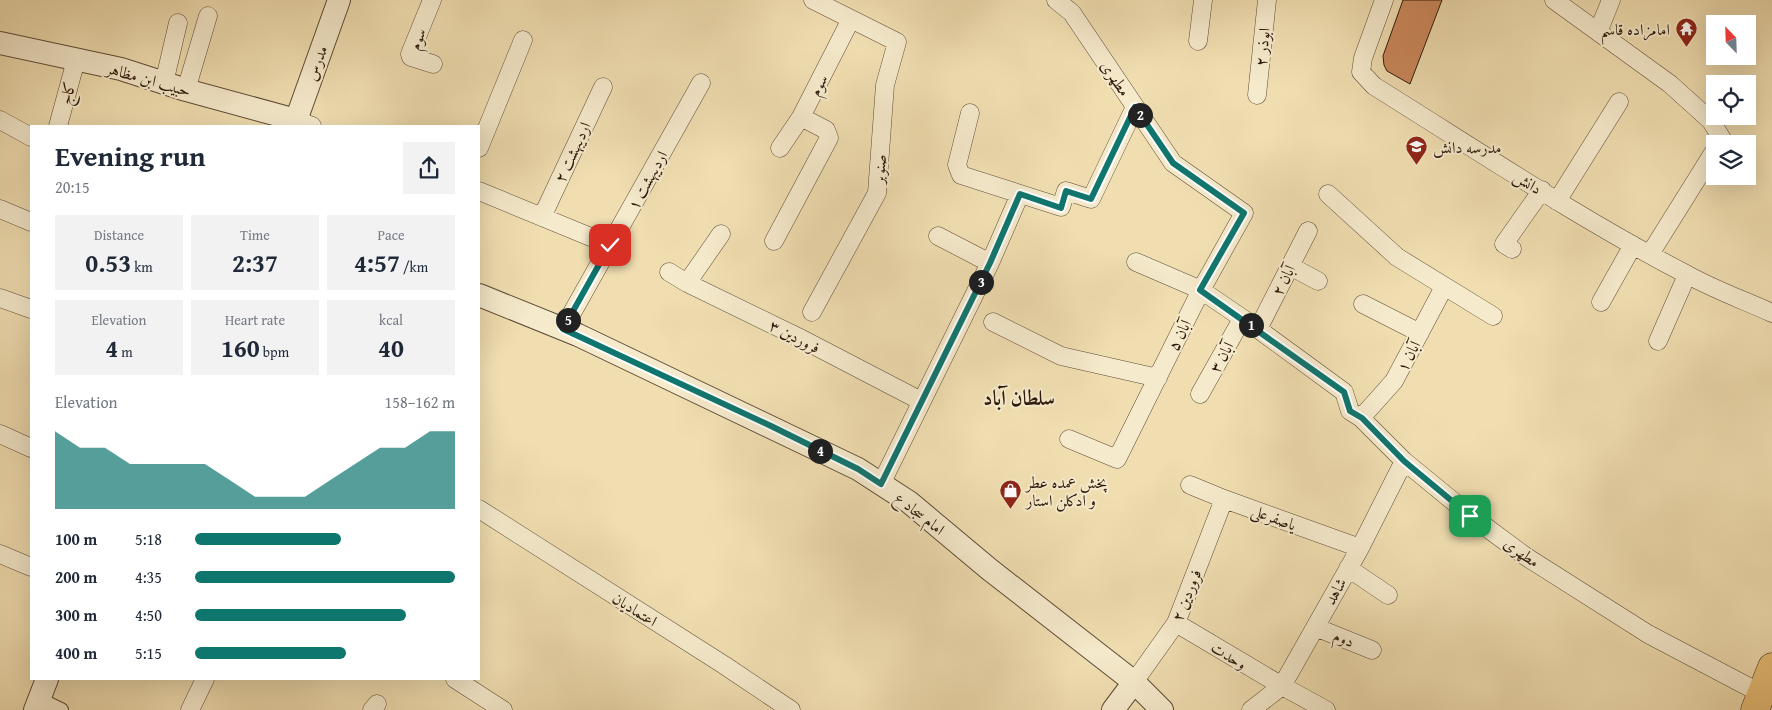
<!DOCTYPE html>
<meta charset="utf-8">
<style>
body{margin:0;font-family:"Gentium Book Plus",Amiri,serif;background:#f2f2f3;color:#1f2937;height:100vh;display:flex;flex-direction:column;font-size:19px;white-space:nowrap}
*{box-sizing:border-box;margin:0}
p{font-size:16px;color:#747a83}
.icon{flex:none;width:28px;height:28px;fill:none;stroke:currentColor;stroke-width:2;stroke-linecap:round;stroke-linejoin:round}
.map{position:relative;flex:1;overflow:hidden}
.drawer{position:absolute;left:30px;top:125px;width:450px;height:555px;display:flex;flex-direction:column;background:#fff;border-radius:0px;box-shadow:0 5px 20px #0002}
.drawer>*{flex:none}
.needle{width:32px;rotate:337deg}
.fabs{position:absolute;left:1706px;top:15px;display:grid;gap:10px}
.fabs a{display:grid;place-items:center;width:50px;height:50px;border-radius:0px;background:#fff;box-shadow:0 5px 20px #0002;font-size:25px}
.pin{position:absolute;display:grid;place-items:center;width:42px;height:42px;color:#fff;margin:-21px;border-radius:10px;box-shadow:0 2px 8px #0006}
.km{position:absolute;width:25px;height:25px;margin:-12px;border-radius:50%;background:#222;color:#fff;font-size:14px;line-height:25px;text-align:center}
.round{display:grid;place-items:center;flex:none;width:52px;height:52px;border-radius:0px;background:#f2f2f3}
.headline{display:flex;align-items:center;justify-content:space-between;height:85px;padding:0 25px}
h1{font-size:28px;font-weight:800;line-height:38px}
.metrics{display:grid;grid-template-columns:repeat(3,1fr);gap:8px;height:85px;padding:5px 25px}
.metrics div{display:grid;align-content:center;border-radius:0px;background:#f2f2f3;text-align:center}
.metrics b{font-size:25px;font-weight:800}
.metrics small{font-size:14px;font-weight:400}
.metrics p{font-size:14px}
.chart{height:140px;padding:10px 25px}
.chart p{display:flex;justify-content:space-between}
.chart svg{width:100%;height:90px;margin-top:5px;fill:#0f766e;opacity:.7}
ul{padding:0 25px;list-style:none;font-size:16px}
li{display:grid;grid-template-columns:80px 60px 1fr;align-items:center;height:38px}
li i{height:12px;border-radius:6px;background:#0f766e}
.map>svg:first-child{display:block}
</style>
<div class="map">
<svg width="1772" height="710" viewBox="0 0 1772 710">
<rect width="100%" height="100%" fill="#f0deb1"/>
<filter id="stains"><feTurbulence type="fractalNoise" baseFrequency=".004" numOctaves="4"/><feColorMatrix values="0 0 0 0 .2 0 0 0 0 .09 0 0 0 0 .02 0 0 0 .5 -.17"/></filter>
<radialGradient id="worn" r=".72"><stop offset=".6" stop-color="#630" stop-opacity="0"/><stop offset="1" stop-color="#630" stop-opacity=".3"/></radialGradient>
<!-- building -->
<path fill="#cb895c" stroke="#2e1a0c" d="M1403 0H1442L1410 84 1387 71 1384 65 1383 56Z"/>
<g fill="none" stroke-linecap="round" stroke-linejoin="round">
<defs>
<path id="pedestrian" d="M40 700 61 710"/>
<path id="minor" d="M432 0 410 54 411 57 433 64
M1056 0 1072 13 1173 163 1244 213 1201 290 1117 459 1069 439
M1384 0 1363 58 1361 72 1374 86C1477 150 1578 218 1686 274 1713 289 1743 300 1772 313
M1554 0 1670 84 1711 121 1722 139 1719 144
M1598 32 1611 0
M1198 41 1203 0
M164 83 178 23
M186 90 208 16
M1257 95 1267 0
M970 113 957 165 961 175 1061 207 1066 191 1091 199 1135 107
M0 120 31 137
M296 120 312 126
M58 126 76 60
M479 148 523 40
M780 148 801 117 851 19
M479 191 610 245
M1328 194 1397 257 1493 316
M1557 201 1619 102
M0 209 31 222
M542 217 603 87
M938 236 990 263
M774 241 829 138 826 130 801 117
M1512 249 1504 244 1542 190
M1650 254 1715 150
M1136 262 1201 290 1258 329 1344 392 1350 411 1361 418 1404 461 1471 516 1525 556 1648 634 1762 694
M1290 266 1318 281
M669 272 687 283 798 337 921 401
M687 283 721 234
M0 298 31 309
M1601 302 1633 245
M1363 304 1420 333
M812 312 877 193 885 85 897 42 813 0
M993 322 1061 356 1158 378
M563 329 701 83
M1258 329 1308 231
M1658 341 1687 275
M1200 394 1242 319
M1361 418 1394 381 1444 287
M0 434 31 448
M881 484 990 263 1020 194
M1190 485 1224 499 1360 548
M479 509 724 665 791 710
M0 554 31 567
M1348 568 1388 595
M1176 623 1282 686 1326 710
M1315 627 1372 650
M455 679 503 710
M1134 682 1176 623 1224 499
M190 710 205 679
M372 710 377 704
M1251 710 1282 686 1360 548 1404 461"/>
<path id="tertiary" d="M0 43 121 69 186 90 296 120
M294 126 339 0
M479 295 578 335 858 469 909 502 989 569 1134 682 1162 710
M35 710 47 679
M1113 710 1134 682"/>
<path id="trunk" d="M1755 710 1772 667"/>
</defs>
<!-- pedestrian casing -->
<use href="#pedestrian" stroke="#5e4b35" stroke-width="16"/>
<!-- minor casing -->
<use href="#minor" stroke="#5e4b35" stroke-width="19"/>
<!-- tertiary casing -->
<use href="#tertiary" stroke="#5e4b35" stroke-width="24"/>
<!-- trunk casing -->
<use href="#trunk" stroke="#2e1a0c" stroke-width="29"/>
<!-- pedestrian -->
<use href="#pedestrian" stroke="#f5eacc" stroke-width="14"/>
<!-- minor -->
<use href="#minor" stroke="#f5eacc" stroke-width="18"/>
<!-- tertiary -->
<use href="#tertiary" stroke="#f5eacc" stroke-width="22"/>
<!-- trunk -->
<use href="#trunk" stroke="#e8bf78" stroke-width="28"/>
</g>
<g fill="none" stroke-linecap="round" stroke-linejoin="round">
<defs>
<path id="route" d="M610 245 563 329 771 426 858 469 881 484 990 263 1020 194 1061 208 1066 191 1091 199 1135 107 1173 163 1244 213 1200 290 1344 392 1350 411 1362 418 1404 461 1470 516"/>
</defs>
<!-- route casing -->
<use href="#route" stroke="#fff" stroke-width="10"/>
<!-- route -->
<use href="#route" stroke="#0f766e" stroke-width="6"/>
</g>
<!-- icons -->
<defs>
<symbol id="temple-pin" viewBox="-11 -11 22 30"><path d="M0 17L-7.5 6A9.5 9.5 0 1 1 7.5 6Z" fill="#8f2418" stroke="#f5eacc"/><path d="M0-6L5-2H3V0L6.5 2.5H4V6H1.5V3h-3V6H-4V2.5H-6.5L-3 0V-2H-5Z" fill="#fff"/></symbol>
<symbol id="school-pin" viewBox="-11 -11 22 30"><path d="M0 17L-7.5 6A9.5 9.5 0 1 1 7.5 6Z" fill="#8f2418" stroke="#f5eacc"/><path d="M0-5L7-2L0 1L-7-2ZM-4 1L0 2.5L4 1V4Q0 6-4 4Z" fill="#fff"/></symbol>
<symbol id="shop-pin" viewBox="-11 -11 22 30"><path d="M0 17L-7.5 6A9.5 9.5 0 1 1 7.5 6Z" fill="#8f2418" stroke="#f5eacc"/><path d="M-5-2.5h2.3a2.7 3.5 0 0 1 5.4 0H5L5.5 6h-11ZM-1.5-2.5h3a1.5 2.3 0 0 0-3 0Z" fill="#fff"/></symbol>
</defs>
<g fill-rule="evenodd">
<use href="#temple-pin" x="1674" y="16" width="25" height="34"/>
<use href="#school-pin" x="1404" y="134" width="25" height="34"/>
<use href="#shop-pin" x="998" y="478" width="25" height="34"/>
</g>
<g text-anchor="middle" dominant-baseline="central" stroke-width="4" stroke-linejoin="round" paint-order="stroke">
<!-- poi labels -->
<g font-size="16" fill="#2e1a0c" stroke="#f5eacc" text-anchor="start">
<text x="1670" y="29" text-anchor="end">امامزاده قاسم</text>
<text x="1433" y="147">مدرسه دانش</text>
<text x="1026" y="482">پخش عمده عطر<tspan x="1026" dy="18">و ادکلن استار</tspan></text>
</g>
<!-- street labels -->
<g font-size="16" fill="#2e1a0c" stroke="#f5eacc">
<text transform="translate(417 39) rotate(-71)">سوم</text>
<text transform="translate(1262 47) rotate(-84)">ابوذر ۲</text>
<text transform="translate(316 63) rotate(-70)">مدرس</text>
<text transform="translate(1116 78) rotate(56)">مطهری</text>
<text transform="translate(149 79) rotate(16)">حبیب ابن مظاهر</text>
<text transform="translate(818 85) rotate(-63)">سوم</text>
<text transform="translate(67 93) rotate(-75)">کاج</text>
<text transform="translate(572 152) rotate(-65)">اردیبهشت ۲</text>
<text transform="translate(879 169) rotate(-86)">صنوبر</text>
<text transform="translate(647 180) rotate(-61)">اردیبهشت ۱</text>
<text transform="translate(1528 182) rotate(32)">دانش</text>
<text transform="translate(1283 280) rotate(-63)">آبان ۲</text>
<text transform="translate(1179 335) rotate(-64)">آبان ۵</text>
<text transform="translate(795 336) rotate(27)">فروردین ۳</text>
<text transform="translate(1408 356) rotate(-62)">آبان ۱</text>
<text transform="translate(1221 357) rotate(-61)">آبان ۳</text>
<text transform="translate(920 513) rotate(38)">امام سجاد ع</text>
<text transform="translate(1274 517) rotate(20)">یاصفرعلی</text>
<text transform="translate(1522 552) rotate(35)">مطهری</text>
<text transform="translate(1335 591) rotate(-61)">شاهد</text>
<text transform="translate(1186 595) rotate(-68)">فروردین ۲</text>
<text transform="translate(635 609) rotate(32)">اعتمادیان</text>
<text transform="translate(1344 638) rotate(22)">دوم</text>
<text transform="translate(1229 655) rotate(31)">وحدت</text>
</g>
<!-- district labels -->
<g font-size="21" font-weight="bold" fill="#2e1a0c" stroke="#f5eacc">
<text x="1019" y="397">سلطان آباد</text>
</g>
</g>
<rect width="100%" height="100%" filter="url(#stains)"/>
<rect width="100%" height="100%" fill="url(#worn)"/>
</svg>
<div class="fabs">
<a><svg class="needle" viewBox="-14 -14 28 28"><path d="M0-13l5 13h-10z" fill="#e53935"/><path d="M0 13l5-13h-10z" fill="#747a83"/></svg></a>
<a><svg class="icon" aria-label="locate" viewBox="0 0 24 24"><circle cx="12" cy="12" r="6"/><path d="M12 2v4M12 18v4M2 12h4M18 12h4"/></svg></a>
<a><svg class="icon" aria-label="layers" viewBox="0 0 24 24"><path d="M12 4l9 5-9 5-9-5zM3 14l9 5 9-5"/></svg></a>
</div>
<div class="pin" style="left:1470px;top:516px;background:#1e9e55"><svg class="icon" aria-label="arrive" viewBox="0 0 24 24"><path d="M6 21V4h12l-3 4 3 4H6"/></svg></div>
<div class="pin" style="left:610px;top:245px;background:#d93025"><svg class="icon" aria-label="check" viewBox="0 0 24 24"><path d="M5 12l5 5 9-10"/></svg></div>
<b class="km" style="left:1251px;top:325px">1</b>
<b class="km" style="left:1140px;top:115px">2</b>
<b class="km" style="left:981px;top:282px">3</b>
<b class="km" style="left:820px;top:451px">4</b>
<b class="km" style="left:568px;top:320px">5</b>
<section class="drawer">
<div class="headline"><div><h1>Evening run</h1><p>20:15</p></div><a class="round"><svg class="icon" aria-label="share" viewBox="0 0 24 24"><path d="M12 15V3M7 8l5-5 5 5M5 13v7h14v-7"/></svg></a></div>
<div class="metrics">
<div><p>Distance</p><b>0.53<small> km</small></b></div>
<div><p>Time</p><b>2:37</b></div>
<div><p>Pace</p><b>4:57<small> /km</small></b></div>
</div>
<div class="metrics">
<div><p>Elevation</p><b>4<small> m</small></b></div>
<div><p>Heart rate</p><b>160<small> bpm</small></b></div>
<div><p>kcal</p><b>40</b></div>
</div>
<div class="chart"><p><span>Elevation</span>158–162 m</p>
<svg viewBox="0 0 160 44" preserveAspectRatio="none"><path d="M0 44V6L10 14L20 14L30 22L40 22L50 22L60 22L70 30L80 38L90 38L100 38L110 30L120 22L130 14L140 14L150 6L160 6V44z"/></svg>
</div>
<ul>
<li><b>100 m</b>5:18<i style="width:56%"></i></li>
<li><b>200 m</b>4:35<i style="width:100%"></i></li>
<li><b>300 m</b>4:50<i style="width:81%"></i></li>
<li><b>400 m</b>5:15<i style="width:58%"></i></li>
</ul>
</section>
</div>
